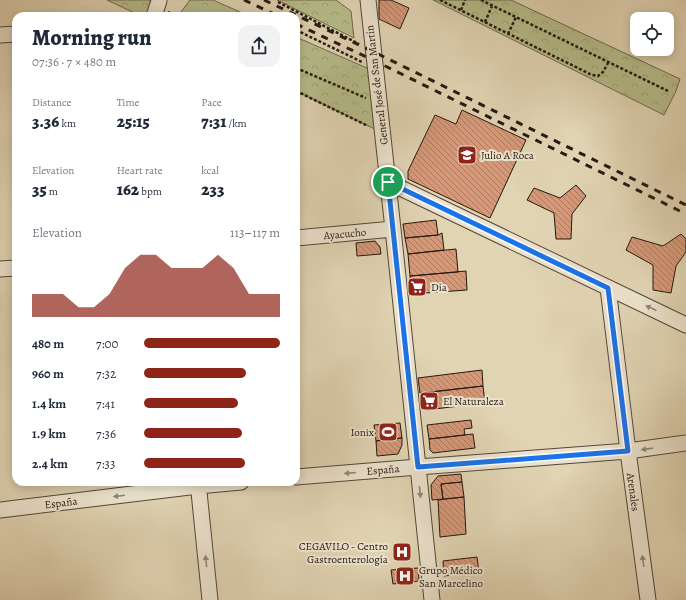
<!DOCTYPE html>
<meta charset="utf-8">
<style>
body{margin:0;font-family:Alegreya,serif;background:#f2f2f3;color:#1f2937;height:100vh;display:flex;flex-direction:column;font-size:15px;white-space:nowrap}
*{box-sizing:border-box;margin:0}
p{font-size:13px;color:#747a83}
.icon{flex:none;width:22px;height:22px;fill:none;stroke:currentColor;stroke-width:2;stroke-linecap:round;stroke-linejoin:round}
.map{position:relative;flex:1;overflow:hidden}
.drawer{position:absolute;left:12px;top:12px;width:288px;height:474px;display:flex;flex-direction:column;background:#fff;border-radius:12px;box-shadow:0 2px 10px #0003}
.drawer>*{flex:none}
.controls{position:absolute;left:630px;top:12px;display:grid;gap:8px}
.controls a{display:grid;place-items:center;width:44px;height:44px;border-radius:8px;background:#fff;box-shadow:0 2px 10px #0003;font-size:20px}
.pin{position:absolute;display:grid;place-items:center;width:34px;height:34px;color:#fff;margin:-17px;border:2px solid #fff;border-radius:50%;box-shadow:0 1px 4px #0007}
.round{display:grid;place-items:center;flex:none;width:42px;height:42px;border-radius:12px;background:#f2f2f3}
.headline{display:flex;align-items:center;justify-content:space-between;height:68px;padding:0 20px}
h1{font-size:22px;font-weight:800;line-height:30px}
.metrics{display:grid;grid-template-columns:repeat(3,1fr);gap:6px;height:68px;padding:4px 20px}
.metrics div{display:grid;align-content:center}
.metrics b{font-size:17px;font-weight:800}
.metrics small{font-size:11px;font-weight:400}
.metrics p{font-size:11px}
.chart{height:112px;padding:8px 20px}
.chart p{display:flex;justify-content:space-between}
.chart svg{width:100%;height:72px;margin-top:4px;fill:#8f2418;opacity:.7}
ul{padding:0 20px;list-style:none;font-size:13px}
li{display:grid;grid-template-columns:64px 48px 1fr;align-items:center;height:30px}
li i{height:10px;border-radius:5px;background:#8f2418}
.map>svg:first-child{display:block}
</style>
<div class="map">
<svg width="686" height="600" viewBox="0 0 686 600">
<defs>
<pattern id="forest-crowns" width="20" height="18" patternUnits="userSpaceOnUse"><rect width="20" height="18" fill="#b6bc8a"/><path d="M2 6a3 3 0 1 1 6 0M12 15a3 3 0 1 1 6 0" fill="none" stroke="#9ca176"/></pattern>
<pattern id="building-back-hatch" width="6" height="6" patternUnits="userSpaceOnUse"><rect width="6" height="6" fill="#d79877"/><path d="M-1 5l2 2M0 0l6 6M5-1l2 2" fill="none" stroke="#ae7b60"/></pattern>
</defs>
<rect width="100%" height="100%" fill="#e1d4b3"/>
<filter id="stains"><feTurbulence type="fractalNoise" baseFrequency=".005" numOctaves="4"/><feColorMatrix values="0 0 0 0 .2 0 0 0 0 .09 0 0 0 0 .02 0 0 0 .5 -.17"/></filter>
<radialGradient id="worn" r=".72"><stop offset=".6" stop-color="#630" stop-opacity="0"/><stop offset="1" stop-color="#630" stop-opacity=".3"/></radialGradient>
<!-- forest -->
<path fill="url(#forest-crowns)" stroke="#6e6a4d" d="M107 0H150L152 16H141Z
M190 0H213L249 16H178Z
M277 0H336L351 11 354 38Z
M433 0H511L680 79 676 91 664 115Z
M296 37 376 72 383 133 296 91Z"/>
<!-- building -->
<path fill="url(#building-back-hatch)" stroke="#251810" d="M379 0H391L409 8 400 29 379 19Z
M462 110 526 140 490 218 408 179V171L435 115 456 124Z
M576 185 586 196 572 214 571 239H556L554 213 527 200 534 188 560 198Z
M436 220 438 235 405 238 403 224Z
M442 233 444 250 408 254 405 238 438 235Z
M681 234 686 239V252L676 266 671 293 653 290V265L626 250 632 237 663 246Z
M375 241 380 247 381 254 357 256 356 243Z
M456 249 458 272 410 276 408 254Z
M466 271 467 290 411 294 410 276Z
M482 370 483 386 420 393 418 378Z
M483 386 485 403 426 410 424 393Z
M471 420 472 428 464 429 465 435 429 439 427 425Z
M400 423 402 438 376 441 374 425Z
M473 434 475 448 433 453 430 450 429 439Z
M402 438V445L398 454 377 456 376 441Z
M461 474 462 482 441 484 443 499 432 500 431 485 438 476Z
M462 482 464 497 443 499 441 484Z
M464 497 466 534 440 537 438 500Z
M477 557 479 572 444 576 443 561Z
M418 568 419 581 393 584 391 570Z"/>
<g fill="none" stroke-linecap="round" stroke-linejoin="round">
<defs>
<path id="minor" d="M368 0 393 229 432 600
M154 16 159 1
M0 35 16 34
M388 182 686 325
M296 238 393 229
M0 269 16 268
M608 288 628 451 648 600
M296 477 418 467 628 451 686 443
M198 482 210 600
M0 510 198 486 241 482"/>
</defs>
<!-- minor casing -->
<use href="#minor" stroke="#544739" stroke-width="17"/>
<!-- path -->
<path stroke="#251810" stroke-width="2.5" stroke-dasharray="3 2" stroke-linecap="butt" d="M440 0 592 75 598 76 603 72 608 63
M481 0 668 91
M278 2 359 44
M461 10 465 0
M168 12 176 16
M485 22 492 6
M296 30 362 62
M508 34 516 17
M296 68 366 98
M296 91 368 126"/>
<!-- minor -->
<use href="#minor" stroke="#ece3ce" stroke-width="15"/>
<!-- rail -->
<path stroke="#251810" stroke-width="3" stroke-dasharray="7 7" stroke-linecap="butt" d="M244 0 278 16
M264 0 374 52 686 205
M296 24 375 61 686 214"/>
</g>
<!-- one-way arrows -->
<defs><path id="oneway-solid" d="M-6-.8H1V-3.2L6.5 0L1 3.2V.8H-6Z"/></defs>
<g fill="#928878">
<use href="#oneway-solid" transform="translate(651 308) rotate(-155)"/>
<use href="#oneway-solid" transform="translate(647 449) rotate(172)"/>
<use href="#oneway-solid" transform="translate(350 473) rotate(175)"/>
<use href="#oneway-solid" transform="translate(420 492) rotate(84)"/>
<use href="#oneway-solid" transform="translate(119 496) rotate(173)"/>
<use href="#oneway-solid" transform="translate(206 561) rotate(-96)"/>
<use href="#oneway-solid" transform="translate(643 561) rotate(-98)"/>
</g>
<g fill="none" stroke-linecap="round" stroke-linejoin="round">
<defs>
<path id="route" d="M388 182 608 288 628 451 418 467Z"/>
</defs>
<!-- route casing -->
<use href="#route" stroke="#fff" stroke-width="8"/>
<!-- route -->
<use href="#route" stroke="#1a73e8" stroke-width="5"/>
</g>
<!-- icons -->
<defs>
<symbol id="school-square" viewBox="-11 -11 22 22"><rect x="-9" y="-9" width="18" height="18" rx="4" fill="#8f2418" stroke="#ece3ce"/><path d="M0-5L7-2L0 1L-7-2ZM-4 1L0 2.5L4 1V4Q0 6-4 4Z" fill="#fff"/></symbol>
<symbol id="supermarket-square" viewBox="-11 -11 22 22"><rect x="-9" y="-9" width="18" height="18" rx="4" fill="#8f2418" stroke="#ece3ce"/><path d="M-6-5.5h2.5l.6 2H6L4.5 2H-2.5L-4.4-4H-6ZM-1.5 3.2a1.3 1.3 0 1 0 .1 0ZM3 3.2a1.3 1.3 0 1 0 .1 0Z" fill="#fff"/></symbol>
<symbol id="stadium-square" viewBox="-11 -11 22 22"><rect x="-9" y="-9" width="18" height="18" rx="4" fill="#8f2418" stroke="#ece3ce"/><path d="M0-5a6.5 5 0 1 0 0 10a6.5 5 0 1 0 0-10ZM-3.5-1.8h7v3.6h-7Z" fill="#fff"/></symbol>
<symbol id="hospital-square" viewBox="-11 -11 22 22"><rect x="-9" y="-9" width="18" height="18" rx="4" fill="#8f2418" stroke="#ece3ce"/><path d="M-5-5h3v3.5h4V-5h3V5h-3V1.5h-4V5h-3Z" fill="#fff"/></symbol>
</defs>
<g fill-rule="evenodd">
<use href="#school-square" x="456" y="144" width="22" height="22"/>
<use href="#supermarket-square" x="406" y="276" width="22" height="22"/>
<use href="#supermarket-square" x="418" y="390" width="22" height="22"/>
<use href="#stadium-square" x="377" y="421" width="22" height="22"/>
<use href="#hospital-square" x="391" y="541" width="22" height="22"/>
<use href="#hospital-square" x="394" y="565" width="22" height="22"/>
</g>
<g text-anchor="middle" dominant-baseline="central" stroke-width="4" stroke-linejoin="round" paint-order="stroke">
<!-- street labels -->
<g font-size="11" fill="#251810" stroke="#ece3ce">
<text transform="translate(377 85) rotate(-97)">General José de San Martín</text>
<text transform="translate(345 234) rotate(-5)">Ayacucho</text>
<text transform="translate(383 470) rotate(-5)">España</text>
<text transform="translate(633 492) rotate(82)">Arenales</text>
<text transform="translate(61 503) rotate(-7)">España</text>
</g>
<!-- poi labels -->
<g font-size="11" fill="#251810" stroke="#ece3ce" text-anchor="start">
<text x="481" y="155">Julio A Roca</text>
<text x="431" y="287">Dia</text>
<text x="443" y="401">El Naturaleza</text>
<text x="374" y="432" text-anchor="end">Ionix</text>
<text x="388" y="546" text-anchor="end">CEGAVILO - Centro<tspan x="388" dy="13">Gastroenterología</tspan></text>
<text x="419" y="570">Grupo Médico<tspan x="419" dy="13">San Marcelino</tspan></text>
</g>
</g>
<rect width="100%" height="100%" filter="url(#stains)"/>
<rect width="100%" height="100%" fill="url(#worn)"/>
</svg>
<div class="controls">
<a><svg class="icon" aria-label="locate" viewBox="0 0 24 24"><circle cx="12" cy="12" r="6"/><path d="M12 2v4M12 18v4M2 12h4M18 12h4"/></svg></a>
</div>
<div class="pin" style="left:388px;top:182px;background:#1e9e55"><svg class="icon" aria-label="arrive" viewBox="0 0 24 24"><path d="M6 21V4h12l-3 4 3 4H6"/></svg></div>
<section class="drawer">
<div class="headline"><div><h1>Morning run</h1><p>07:36 · 7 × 480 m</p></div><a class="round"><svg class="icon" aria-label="share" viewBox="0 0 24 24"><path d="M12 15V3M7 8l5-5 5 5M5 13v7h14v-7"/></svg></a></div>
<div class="metrics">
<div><p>Distance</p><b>3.36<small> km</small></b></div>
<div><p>Time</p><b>25:15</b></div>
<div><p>Pace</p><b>7:31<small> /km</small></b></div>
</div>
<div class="metrics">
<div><p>Elevation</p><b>35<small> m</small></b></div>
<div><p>Heart rate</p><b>162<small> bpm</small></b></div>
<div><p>kcal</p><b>233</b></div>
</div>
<div class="chart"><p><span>Elevation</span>113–117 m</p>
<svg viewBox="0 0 160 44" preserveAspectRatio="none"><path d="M0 44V30L10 30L20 30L30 38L40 38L50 30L60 14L70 6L80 6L90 14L100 14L110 14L120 6L130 14L140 30L150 30L160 30V44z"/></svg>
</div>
<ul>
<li><b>480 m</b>7:00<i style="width:100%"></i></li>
<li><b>960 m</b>7:32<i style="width:75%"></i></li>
<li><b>1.4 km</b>7:41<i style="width:69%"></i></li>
<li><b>1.9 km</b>7:36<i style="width:72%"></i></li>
<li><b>2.4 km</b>7:33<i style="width:74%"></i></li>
</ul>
</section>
</div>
